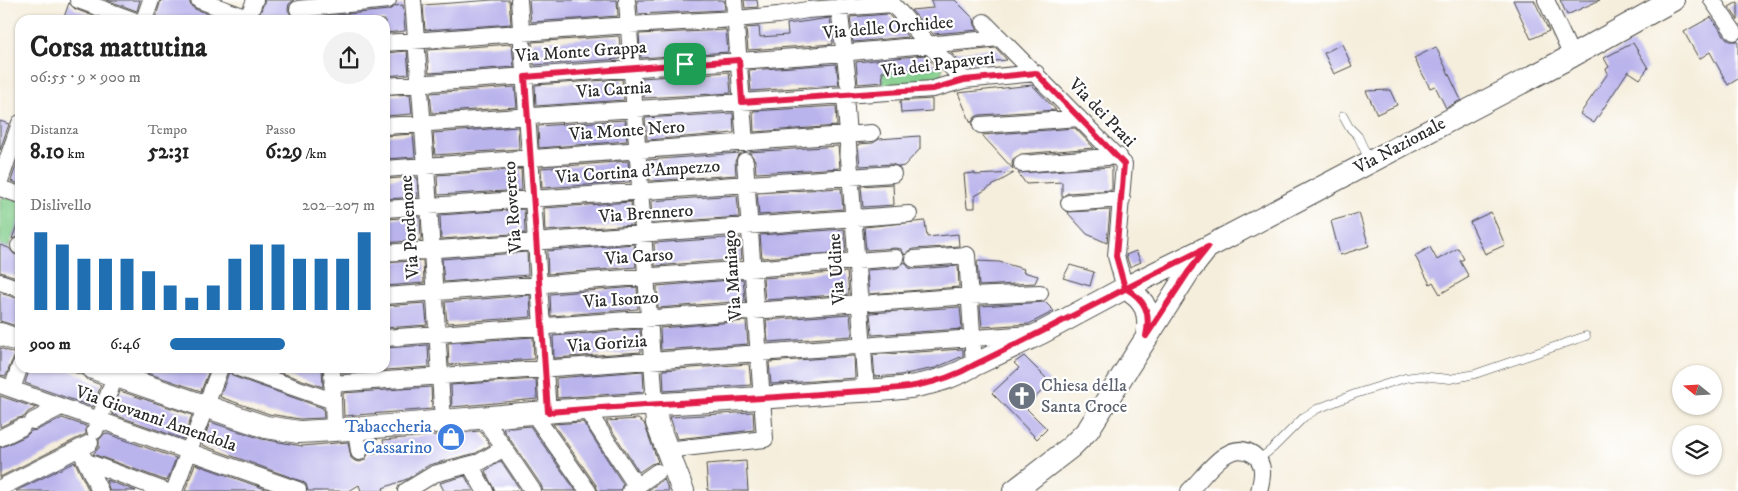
<!DOCTYPE html>
<html lang="it">
<meta charset="utf-8">
<style>
body{margin:0;font-family:"IM FELL DW Pica",serif;background:#f2f2f2;color:#222;height:100vh;display:flex;flex-direction:column;font-size:19px;white-space:nowrap}
*{box-sizing:border-box;margin:0}
p{font-size:16px;color:#767676}
.icon{flex:none;width:28px;height:28px;fill:none;stroke:currentColor;stroke-width:2;stroke-linecap:round;stroke-linejoin:round}
.map{position:relative;flex:1;overflow:hidden}
.sheet{position:absolute;left:15px;top:15px;width:375px;height:358px;display:flex;flex-direction:column;background:#fff;border-radius:15px;box-shadow:0 1px 4px #0004}
.sheet>*{flex:none}
.needle{width:32px;rotate:288deg}
.tools{position:absolute;left:1672px;top:365px;display:grid;gap:10px}
.tools a{display:grid;place-items:center;width:50px;height:50px;border-radius:50%;background:#fff;box-shadow:0 1px 4px #0004;font-size:25px}
.pin{position:absolute;display:grid;place-items:center;width:42px;height:42px;color:#fff;margin:-21px;border-radius:10px;box-shadow:0 2px 8px #0006}
.round{display:grid;place-items:center;flex:none;width:52px;height:52px;border-radius:26px;background:#f2f2f2}
.overview{display:flex;align-items:center;justify-content:space-between;height:85px;padding:0 15px}
h1{font-size:28px;font-weight:800;line-height:38px}
.stats{display:grid;grid-template-columns:repeat(3,1fr);gap:8px;height:85px;padding:5px 15px}
.stats div{display:grid;align-content:center}
.stats b{font-size:21px;font-weight:800}
.stats small{font-size:14px;font-weight:400}
.stats p{font-size:14px}
.chart{height:140px;padding:10px 15px}
.chart p{display:flex;justify-content:space-between}
.chart svg{width:100%;height:90px;margin-top:5px;stroke:#1f6fb2;stroke-width:6}
ul{padding:0 15px;list-style:none;font-size:16px}
li{display:grid;grid-template-columns:80px 60px 1fr;align-items:center;height:38px}
li i{height:12px;border-radius:6px;background:#1f6fb2}
.map>svg:first-child{display:block}
</style>
<div class="map">
<svg width="1738" height="491" viewBox="0 0 1738 491">
<rect width="100%" height="100%" fill="#fff"/>
<filter id="ink" filterUnits="userSpaceOnUse"><feTurbulence type="fractalNoise" baseFrequency=".02" numOctaves="2"/><feDisplacementMap in="SourceGraphic" scale="10" xChannelSelector="R" yChannelSelector="G"/><feConvolveMatrix kernelMatrix="1 2 1 2 8 2 1 2 1" color-interpolation-filters="sRGB"/></filter>
<filter id="wash" filterUnits="userSpaceOnUse"><feTurbulence type="fractalNoise" baseFrequency=".0096" numOctaves="4" result="noise"/><feDisplacementMap in="SourceGraphic" scale="20" xChannelSelector="R" yChannelSelector="G"/><feGaussianBlur stdDeviation="1.12" result="paint"/><feColorMatrix in="noise" values="0 0 0 0 0 0 0 0 0 0 0 0 0 0 0 0 0 1.4 0 .05"/><feComposite in="paint" operator="in"/></filter>
<g filter="url(#wash)">
<rect width="100%" height="100%" fill="#f5eedc"/>
<!-- green -->
<path fill="#82cd8b" stroke="#567c5b" d="M943 66 940 82 884 88 882 72Z
M4 197 20 201V218L8 248 0 245V199Z"/>
<g id="blocks">
<!-- building -->
<path fill="#bab4ec" d="M107 0H140L137 11Z
M161 0H189L191 6 195 9 224 20H155Z
M265 0H294L289 4 288 10 293 18 298 19 389 10 395 6 403 5 405 31 385 33V20H263L260 13Z
M493 0H509L511 24 425 30 423 5Z
M529 0H617L618 16 531 22Z
M637 0H724L725 10 638 14Z
M744 0H757L758 7 745 8Z
M931 0H955L974 19 975 25 978 30 933 34 911 10 933 8Z
M1513 0H1534L1549 31 1531 39Z
M1560 0H1600L1567 15Z
M1738 2V20L1729 7Z
M69 3 75 9 104 20H63Z
M888 14 908 37 853 42 850 17Z
M1711 17 1726 38 1730 41H1738V79L1728 85 1710 52 1699 59 1684 32Z
M830 18 833 44 748 50 746 28 759 27 760 37 788 35 787 24Z
M726 30 728 52 641 58 639 34Z
M619 36 621 59 534 65 532 42Z
M1633 43 1648 68 1640 79 1628 71 1594 123 1580 114 1608 73 1606 69 1609 67 1604 58Z
M512 44 514 67 429 73 427 50Z
M1342 44 1352 66 1334 74 1324 53Z
M1436 47 1461 100 1446 108 1435 86 1430 88 1414 58Z
M996 48 1007 60 962 64 951 53Z
M407 51 409 74 385 76V53Z
M925 55 936 67 882 72 883 82 858 84 856 62Z
M836 64 839 85 751 91 749 70Z
M729 72 731 93 644 98 642 78Z
M622 79 624 100 536 106 535 85Z
M1032 85 1056 110 980 115 975 117 971 123 958 93Z
M515 87 517 107 432 113 430 93Z
M1390 90 1397 105 1377 114 1366 91Z
M410 94 412 114 385 116V96Z
M932 99V111L901 113 900 101Z
M836 106 837 126 754 132 753 111Z
M733 113 734 133 647 140 645 118Z
M625 120 627 141 539 148 538 126Z
M0 121 9 124 0 150Z
M518 127 519 149 435 155 433 133Z
M1075 128 1094 148 1021 154 1013 159 1012 164 1013 169 982 135Z
M413 134 415 157 385 159V136Z
M920 136V149L904 166 899 167 892 164 860 166 858 144 873 143 879 139Z
M838 146 840 168 756 173 755 160 749 152Z
M739 153 735 161 736 175 650 181 648 160Z
M20 154V184L11 181Z
M628 161 630 182 542 188 541 168Z
M1112 167V190L1068 193 1062 197V182L1026 184 1018 173Z
M521 169 522 190 438 195 437 175Z
M975 173V175L1014 173 975 196V208H967L964 174Z
M417 177 418 197 385 199V179Z
M893 184 894 205 863 207 861 186Z
M841 188 843 209 759 215 757 193Z
M737 195 739 217 652 223 651 201Z
M631 202 633 225 545 231 544 208Z
M524 209 525 233 441 239 440 215Z
M1110 210 1107 243 1087 234 1067 212Z
M1491 212 1505 245 1485 254 1470 222Z
M1359 213 1369 246 1340 255 1331 221Z
M420 217 421 240 385 243V219Z
M925 221 927 237 958 234 959 246 913 249 908 251 905 255 901 249 896 248 866 250 864 227Z
M18 222H20V236L12 239Z
M844 229 846 252 762 258 760 235Z
M740 237 742 259 655 266 654 243Z
M634 244 636 267 548 274 547 251Z
M0 245 9 248 14 254 20 256V278L0 272Z
M1430 247 1437 260 1458 248 1464 259 1460 261 1469 277 1440 294 1433 282 1430 284 1415 256Z
M1136 251 1141 262 1130 267 1126 255Z
M527 252 528 275 444 282 442 259Z
M423 260 424 283 385 286V263Z
M977 261 999 262 1024 269 1023 272 1038 276 1035 283 979 286Z
M905 262 909 268 914 269 958 266 959 287 869 294 867 270 897 268Z
M1070 265 1094 272 1090 286 1063 278Z
M847 272 849 294 765 300 763 278Z
M743 279 745 301 658 308 657 286Z
M637 287 638 309 551 316 550 294Z
M0 293 20 299V327L0 321Z
M530 295 531 317 447 323 445 302Z
M1045 302 1054 311 1029 324 982 327 980 306Z
M425 303 427 325 385 328V306Z
M960 307 962 329 872 335 870 313Z
M850 314 852 336 768 342 766 320Z
M746 321 748 344 661 350 660 328Z
M640 329 641 352 554 358 553 336Z
M533 337 534 359 449 365 448 343Z
M428 345 429 367 342 373V368H385V348Z
M0 348 16 354 11 363 6 376 0 375Z
M963 349V356L935 368 900 375 875 377 873 355Z
M854 356 855 378 771 384 769 362Z
M1024 356 1049 381 1042 388 1043 390 1025 407 1047 429 1037 439 992 393 1019 368 1014 363Z
M749 364 751 385 664 391 663 370Z
M30 368H62L82 375 88 380 101 385 93 407 25 383Z
M132 368H210L201 391Z
M267 368H322L323 387Z
M643 371 644 392 557 398 556 378Z
M229 372 235 377 323 408 324 418 300 419 269 414 220 397Z
M536 379 537 399 452 407 451 385Z
M431 387 432 409 344 416 343 393Z
M120 391 192 415 183 439 112 414Z
M0 396 36 408 28 412 24 417 18 418 0 427Z
M753 412 754 430 677 439 670 417Z
M62 418 86 426V434L0 477V448L26 436 31 431 37 430Z
M638 419 644 423 658 462 651 464 639 472 606 421Z
M210 422 262 439 302 446 348 442 351 458 355 461 360 462 365 460 368 454 385 451 383 440 480 431 490 445 476 453 429 465 407 479 383 488 384 491H361L359 485 349 491H308L306 484 301 481 202 445Z
M583 422 623 484 620 491H598L596 485 553 424Z
M530 426 576 491H543L541 485 503 429Z
M105 433 176 458 167 481 93 454 99 448V440Z
M501 461 521 491H495L485 471Z
M746 461 748 491H708L706 464Z
M75 462 89 491H16Z
M195 464 271 491H185Z
M465 476 473 491H444L440 483Z
M664 479 669 491H647L663 480Z
M106 480 136 491H110Z"/>
</g>
</g>
<g filter="url(#ink)">
<use href="#blocks" fill-opacity="0" stroke="#494846" stroke-width="1"/>
<g fill="none" stroke-linecap="round" stroke-linejoin="round">
<defs>
<path id="service" d="M1343 116 1349 127 1358 136 1369 160
M1258 460 1273 448 1304 417 1317 409 1355 394 1405 378 1420 376 1450 379 1475 374 1586 336"/>
<path id="minor" d="M78 0 133 20
M199 0 253 20
M413 0 429 206 443 421
M519 0 548 412
M627 0 655 404
M734 0 745 143
M889 0 929 45 964 80
M1546 0 1572 56
M1712 0 1734 32
M839 7 848 82
M298 9 388 0
M144 20 151 0
M247 20 255 0
M984 22 1124 164 1116 256 1125 288
M385 43 629 25 736 19 778 15 807 10 893 4
M385 86 809 56 1000 38
M845 95 848 135
M981 125 1079 118
M385 126 933 89 964 80 1036 73
M848 144 866 390
M745 161 761 387
M1022 164 1119 156
M385 169 872 133
M0 181 20 123
M0 188 20 195
M1069 203 1122 199
M385 209 893 174
M19 246H20
M385 253 909 214
M914 259 967 255 974 365
M0 282 20 289
M385 296 896 258
M872 303 970 296 1040 293
M385 338 860 303
M874 345 1031 334
M238 368 333 401
M332 368 334 431
M332 384 855 346
M0 385 298 490
M12 389 20 366
M586 409 637 487
M533 413 588 491
M483 417 533 491
M33 421 61 407
M356 429 359 452
M95 431 118 368
M0 438 22 427
M666 450 765 439 762 398
M84 458 100 491
M87 462 165 491
M470 465 485 491
M0 488 90 443
M174 491 220 368
M406 491 434 474 480 462 504 448
M630 491 657 472
M1189 491C1205 476 1229 436 1254 455 1266 464 1262 479 1259 491"/>
<path id="secondary" d="M1125 288C1146 300 1151 313 1147 336
M0 334 20 341
M93 368 266 427 299 432C395 428 490 415 586 409 665 403 745 400 824 393 876 389 928 393 974 365L1041 333 1125 288 1208 247 1572 56 1673 0
M655 404 657 423 683 491
M1014 491 1071 447 1088 430 1189 271 1204 252"/>
</defs>
<!-- service casing -->
<use href="#service" stroke="#494846" stroke-width="9"/>
<!-- minor casing -->
<use href="#minor" stroke="#494846" stroke-width="18"/>
<!-- secondary casing -->
<use href="#secondary" stroke="#494846" stroke-width="24"/>
<!-- service -->
<use href="#service" stroke="#fff" stroke-width="8"/>
<!-- minor -->
<use href="#minor" stroke="#fff" stroke-width="16"/>
<!-- secondary -->
<use href="#secondary" stroke="#fff" stroke-width="22"/>
</g>
</g>
<g fill="none" stroke-linecap="round" stroke-linejoin="round" filter="url(#ink)">
<defs>
<path id="route" d="M685 64 525 77 548 412C638 404 729 401 820 394 872 389 927 393 974 365 1053 327 1129 286 1208 247L1189 271 1146 336C1151 313 1146 300 1125 288L1116 256 1124 164 1036 73 964 80 933 89 742 102 739 60 685 64"/>
</defs>
<!-- route casing -->
<use href="#route" stroke="#fff" stroke-width="10"/>
<!-- route -->
<use href="#route" stroke="#e11d48" stroke-width="6"/>
</g>
<!-- icons -->
<defs>
<symbol id="church-disc" viewBox="-11 -11 22 22"><circle r="9.5" fill="#6b7280" stroke="#fff"/><path d="M-1.2-6h2.4v3.5h3.3v2.4h-3.3V6h-2.4V-.1h-3.3v-2.4h3.3Z" fill="#fff"/></symbol>
<symbol id="shop-disc" viewBox="-11 -11 22 22"><circle r="9.5" fill="#3f7fe0" stroke="#fff"/><path d="M-5-2.5h2.3a2.7 3.5 0 0 1 5.4 0H5L5.5 6h-11ZM-1.5-2.5h3a1.5 2.3 0 0 0-3 0Z" fill="#fff"/></symbol>
</defs>
<g fill-rule="evenodd">
<use href="#church-disc" x="1006" y="380" width="32" height="32"/>
<use href="#shop-disc" x="435" y="421" width="32" height="32"/>
</g>
<g text-anchor="middle" dominant-baseline="central" stroke-width="4.5" stroke-linejoin="round" paint-order="stroke">
<!-- street labels -->
<g font-size="18" fill="#2b2b2b" stroke="#fff">
<text transform="translate(888 28) rotate(-5)">Via delle Orchidee</text>
<text transform="translate(581 52) rotate(-4)">Via Monte Grappa</text>
<text transform="translate(938 65) rotate(-7)">Via dei Papaveri</text>
<text transform="translate(614 90) rotate(-4)">Via Carnia</text>
<text transform="translate(1102 113) rotate(46)">Via dei Prati</text>
<text transform="translate(627 131) rotate(-4)">Via Monte Nero</text>
<text transform="translate(1400 146) rotate(-28)">Via Nazionale</text>
<text transform="translate(638 172) rotate(-4)">Via Cortina d'Ampezzo</text>
<text transform="translate(513 207) rotate(-94)">Via Rovereto</text>
<text transform="translate(646 214) rotate(-4)">Via Brennero</text>
<text transform="translate(410 227) rotate(-94)">Via Pordenone</text>
<text transform="translate(639 257) rotate(-4)">Via Carso</text>
<text transform="translate(837 269) rotate(-94)">Via Udine</text>
<text transform="translate(733 275) rotate(-94)">Via Maniago</text>
<text transform="translate(621 300) rotate(-4)">Via Isonzo</text>
<text transform="translate(607 344) rotate(-4)">Via Gorizia</text>
<text transform="translate(156 419) rotate(19)">Via Giovanni Amendola</text>
</g>
<!-- worship labels -->
<g font-size="18" fill="#5b616d" stroke="#fff" text-anchor="start">
<text x="1041" y="386">Chiesa della<tspan x="1041" dy="21">Santa Croce</tspan></text>
</g>
<!-- shop labels -->
<g font-size="18" fill="#366cbe" stroke="#fff" text-anchor="end">
<text x="432" y="427">Tabaccheria<tspan x="432" dy="21">Cassarino</tspan></text>
</g>
</g>
</svg>
<div class="tools">
<a><svg class="needle" viewBox="-14 -14 28 28"><path d="M0-13l5 13h-10z" fill="#e53935"/><path d="M0 13l5-13h-10z" fill="#767676"/></svg></a>
<a><svg class="icon" aria-label="layers" viewBox="0 0 24 24"><path d="M12 4l9 5-9 5-9-5zM3 14l9 5 9-5"/></svg></a>
</div>
<div class="pin" style="left:685px;top:64px;background:#1e9e55"><svg class="icon" aria-label="arrive" viewBox="0 0 24 24"><path d="M6 21V4h12l-3 4 3 4H6"/></svg></div>
<section class="sheet">
<div class="overview"><div><h1>Corsa mattutina</h1><p>06:55 · 9 × 900 m</p></div><a class="round"><svg class="icon" aria-label="share" viewBox="0 0 24 24"><path d="M12 15V3M7 8l5-5 5 5M5 13v7h14v-7"/></svg></a></div>
<div class="stats">
<div><p>Distanza</p><b>8.10<small> km</small></b></div>
<div><p>Tempo</p><b>52:31</b></div>
<div><p>Passo</p><b>6:29<small> /km</small></b></div>
</div>
<div class="chart"><p><span>Dislivello</span>202–207 m</p>
<svg viewBox="0 0 160 44" preserveAspectRatio="none"><path d="M5 44V6M15 44V12M25 44V19M35 44V19M45 44V19M55 44V25M65 44V32M75 44V38M85 44V32M95 44V19M105 44V12M115 44V12M125 44V19M135 44V19M145 44V19M155 44V6"/></svg>
</div>
<ul>
<li><b>900 m</b>6:46<i style="width:56%"></i></li>
</ul>
</section>
</div>
